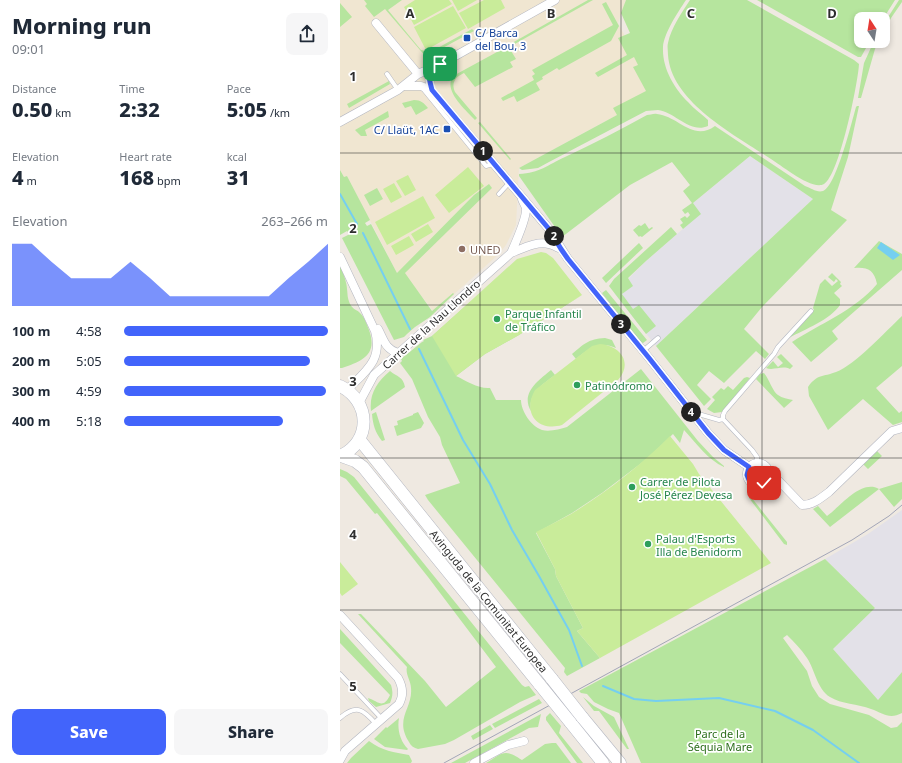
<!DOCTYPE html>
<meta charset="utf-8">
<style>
body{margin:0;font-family:"Noto Sans",sans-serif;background:#f6f6f7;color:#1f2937;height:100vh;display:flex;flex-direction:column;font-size:15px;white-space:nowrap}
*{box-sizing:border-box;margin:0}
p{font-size:13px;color:#747a83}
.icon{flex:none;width:22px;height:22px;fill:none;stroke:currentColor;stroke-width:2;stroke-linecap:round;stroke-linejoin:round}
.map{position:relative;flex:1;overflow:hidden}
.details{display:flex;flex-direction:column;background:#fff;width:340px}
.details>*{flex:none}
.needle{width:26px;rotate:348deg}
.controls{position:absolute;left:514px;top:12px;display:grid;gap:8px}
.controls a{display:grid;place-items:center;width:36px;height:36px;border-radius:8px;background:#fff;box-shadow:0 2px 6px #0003;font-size:20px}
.pin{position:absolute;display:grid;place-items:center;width:34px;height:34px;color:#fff;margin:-17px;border-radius:8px;box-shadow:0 2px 6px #0006}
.km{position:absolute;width:20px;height:20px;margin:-10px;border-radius:50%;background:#222;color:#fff;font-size:11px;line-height:20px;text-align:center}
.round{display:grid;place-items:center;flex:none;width:42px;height:42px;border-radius:8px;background:#f6f6f7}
.head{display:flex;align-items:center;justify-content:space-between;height:68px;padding:0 12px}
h1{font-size:22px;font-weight:800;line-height:30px}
.stats{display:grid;grid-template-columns:repeat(3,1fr);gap:6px;height:68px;padding:4px 12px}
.stats div{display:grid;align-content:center}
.stats b{font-size:20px;font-weight:800}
.stats small{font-size:11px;font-weight:400}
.stats p{font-size:11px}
.chart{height:112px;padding:8px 12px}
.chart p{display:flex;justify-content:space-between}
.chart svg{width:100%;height:72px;margin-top:4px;fill:#4264fb;opacity:.7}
.cta{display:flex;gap:8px;margin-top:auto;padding:8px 12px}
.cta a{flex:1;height:46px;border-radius:8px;background:#4264fb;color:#fff;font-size:16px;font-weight:800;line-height:46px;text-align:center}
.cta a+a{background:#f6f6f7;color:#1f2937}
ul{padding:0 12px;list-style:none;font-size:13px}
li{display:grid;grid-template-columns:64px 48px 1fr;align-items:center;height:30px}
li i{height:10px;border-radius:5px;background:#4264fb}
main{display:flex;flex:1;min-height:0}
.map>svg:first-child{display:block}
</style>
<main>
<section class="details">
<div class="head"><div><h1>Morning run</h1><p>09:01</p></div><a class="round"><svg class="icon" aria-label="share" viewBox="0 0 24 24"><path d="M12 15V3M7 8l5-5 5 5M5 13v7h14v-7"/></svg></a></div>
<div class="stats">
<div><p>Distance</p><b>0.50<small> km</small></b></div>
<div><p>Time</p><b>2:32</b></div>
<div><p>Pace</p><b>5:05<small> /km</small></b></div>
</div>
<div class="stats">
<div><p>Elevation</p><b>4<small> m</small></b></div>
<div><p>Heart rate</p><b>168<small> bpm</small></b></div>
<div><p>kcal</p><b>31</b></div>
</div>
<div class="chart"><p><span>Elevation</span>263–266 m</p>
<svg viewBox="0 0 160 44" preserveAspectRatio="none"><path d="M0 44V6L10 6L20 17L30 27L40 27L50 27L60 17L70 27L80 38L90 38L100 38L110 38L120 38L130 38L140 27L150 17L160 6V44z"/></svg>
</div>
<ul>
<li><b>100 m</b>4:58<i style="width:100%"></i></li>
<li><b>200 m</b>5:05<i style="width:91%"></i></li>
<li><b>300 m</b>4:59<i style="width:99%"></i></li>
<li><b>400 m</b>5:18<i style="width:78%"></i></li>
</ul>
<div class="cta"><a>Save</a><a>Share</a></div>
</section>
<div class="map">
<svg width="562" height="763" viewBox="0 0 562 763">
<rect width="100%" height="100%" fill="#efe9e1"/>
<!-- industrial -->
<path fill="#e3e1e8" d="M410 156 473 199 316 346 274 293 306 261 360 214 353 203Z
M562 510V672L538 700 493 649 535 608 485 559 528 534Z"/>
<!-- education -->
<path fill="#f0e6d1" d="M0 0H286L278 23 293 51 324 87 307 100 262 123 179 168 176 225 166 245 159 254 94 312 61 270 57 273 7 176 4 177 0 170Z"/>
<!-- green -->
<path fill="#b6e59e" d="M24 0H62L48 10 81 50 87 51 94 50 132 29 134 31 86 57 45 9 34 17 25 6 27 4Z
M248 0H253L173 45 172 43Z
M286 0H346C338 12 324 33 323 47 322 68 334 88 348 102 354 109 362 114 368 120V126C350 134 335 112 318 110 314 110 310 111 306 111L209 162 198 168 182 170 179 168 277 115 273 108 306 91 293 67 298 65 294 57 258 77 255 73 287 55 278 38 290 33 281 13Z
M350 0H407L514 60 519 64C518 84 499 176 484 184 472 191 441 165 431 159 395 135 331 102 328 55 328 51 327 46 328 43 331 28 342 12 350 0Z
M417 0H555L543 19H521V41H530L521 57H518Z
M559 0H562V2L551 18 543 34V25Z
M266 2 279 26 271 41 219 70 217 68 202 77 203 79 196 83 200 90 177 102 174 96 163 101 161 98 194 80 192 76 195 74 192 70 273 25 262 4Z
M0 3 12 17 0 27Z
M534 41H539L535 49 521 98H518L524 63Z
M168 46 176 59 170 62 173 67 135 87 124 73C115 77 111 83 115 92L137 118 135 120C125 109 103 91 113 76Z
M49 81 50 84 9 108 7 104Z
M74 100C81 100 84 103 88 108L76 115 71 106 65 108 62 103Z
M517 106H519L508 157 491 210 507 220 422 307 404 329 429 354 425 359 416 351 384 383 369 371 357 385 371 399 364 406 316 346 473 199 410 156 353 203 361 214 343 229 340 225 343 223 340 219 345 216 347 218 350 215 348 212 345 214 342 210 352 203 343 191 350 185 332 162 290 185 222 237 179 176V174C200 173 207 165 225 157 253 144 280 130 307 115 310 115 314 113 317 114 338 116 353 142 375 126L465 186C471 188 477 193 483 191 496 187 512 121 516 107Z
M48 111 49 117 25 130 27 136H21L15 130Z
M140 122 171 159 170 160 138 123Z
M0 170 4 177 7 176 30 220 25 223 27 226 31 224 57 273 134 195 149 184 152 188 65 273 92 311 113 293 114 294 90 317 75 327 67 334 64 337 54 340 2 238 10 234 7 231 0 235Z
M37 188 43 199 30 206 24 195Z
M305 223 309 229 312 227 313 228 302 237 300 236 299 237 293 230 299 225 301 226Z
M331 227 337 234 306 261 288 278 293 286 282 294 293 309 299 305 316 326 306 334 269 286 274 279Z
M539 241 562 254V270L492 331 498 339 471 362 452 342C481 323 514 311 537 284 534 269 527 267 514 268Z
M299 243 303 248 266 283 262 278Z
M0 266C3 272 7 283 7 289 8 297 7 296 10 304 14 311 17 309 21 314 25 318 27 325 29 330 38 355 22 361 2 368H0Z
M492 273 501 282 500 284 502 286 494 293 500 299V305C490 320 465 329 449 338L474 310 473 308 480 284 485 279 492 286 498 281 496 279 494 282 488 277Z
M266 290 307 340 303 343 300 342 262 293Z
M242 295 179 335 145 354 116 376C127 381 138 389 150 388L156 400H181C181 411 191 426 202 430 210 432 220 429 227 427L301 369 358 441 373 457 384 466V467C368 460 356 443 344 430L340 443 333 434 308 458 262 493 232 513 196 533 215 569 216 576 243 628 237 631 260 658 227 676 224 672 225 668 88 500 85 495 120 483 102 445 100 437 88 417 72 379 60 363 62 361 61 359 82 342 84 341 83 340 92 336 130 302 144 354Z
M562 316V366L536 388 559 413 562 411V422L553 425 523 399 488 430 469 396 468 387C477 374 483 377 496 372 515 365 546 331 562 316Z
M265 338 272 340 276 348C259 340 248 349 236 359L232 354C244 344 248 339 265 338Z
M441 354 453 366 450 369C442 365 434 371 426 368L433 361 438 367 443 363 437 357Z
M211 370 215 375C202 385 188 393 191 411 180 393 199 380 211 370Z
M50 371C57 377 63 376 65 387L31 411C29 394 37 382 50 371Z
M424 373C429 379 433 392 438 395 442 398 448 399 453 400L444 408 416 379 420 374Z
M407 377 410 378 382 412 374 413 367 409 375 400 372 397 381 388 384 390 388 386 393 390 404 378Z
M36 412 45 440 42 441C35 432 33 425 32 414Z
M78 412 84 423 81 428 57 436 54 426 58 425 57 421 73 415V414Z
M537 451 542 456 528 469 523 464Z
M0 469 7 472 14 477 182 685 185 687 189 686 196 695 180 702 114 740 105 744 78 749C74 748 71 746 69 742 54 718 73 709 71 688 71 681 65 674 67 667L18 614H21L85 681 106 707 156 667 88 577 37 513 35 514 6 479 0 476Z
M562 482V499L554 507 539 489 490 527 473 509 478 506 487 516C500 507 521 479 539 489Z
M411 497 447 542V545L444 544 409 498Z
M485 559 535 608 493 649 538 700 562 672V713C549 720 543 713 531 709 518 704 501 704 490 697 477 689 475 670 467 658 461 649 454 642 447 635L443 638 467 671 472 686 479 697 490 704 529 715 551 728 557 727 562 722V763H301L279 713 268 709 254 702 247 694 241 693 239 691Z
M0 629 51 685C53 692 53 696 50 703L36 707 29 701 28 698C38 701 43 710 50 695L0 643Z
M243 697 254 706 274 717 289 749H287L259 711H254Z
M199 699 202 703 155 728 152 724Z
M210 713 221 726 219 733 243 763H237L206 720V717Z
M201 714 198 727 189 728 125 763H111Z
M59 718C57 729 60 741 68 749L67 750 45 747 34 739 46 727 47 728Z
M150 725 153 729 133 740 131 736Z
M29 741C42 751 54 752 69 755L72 761 71 763H7L11 758Z
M212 743H216L231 763H146C163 753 164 748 182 760L205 744Z"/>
<!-- pitch -->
<path fill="#c9ec9a" d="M75 0H109L112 4 74 25 64 7Z
M112 0H137L118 11Z
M144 0H161L165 8 128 29 119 13Z
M113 6 126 28 86 50 74 27Z
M128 167 144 186 109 213 95 195Z
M68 175 76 190 65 196 56 181Z
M54 183 62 197 51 203 43 189Z
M83 196 95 218 47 245 35 222Z
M88 224 93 232 76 242 71 234Z
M69 236 74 245 56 255 51 246Z
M201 252 206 253 213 258 242 295 179 335 145 354 116 376 92 336 177 259Z
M260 344C281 346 293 363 278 380L222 425C197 432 182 412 195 390L252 346Z
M330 436 353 464 359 474 431 563 260 658 237 631 243 628 216 576 215 569 196 532C208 526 220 520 231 514 267 492 301 465 330 436Z
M0 562 18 584 2 596 0 593Z"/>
<!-- water -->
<path fill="#75cff0" d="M541 242 560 255 553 260 537 248Z"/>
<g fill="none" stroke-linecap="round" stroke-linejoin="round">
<!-- stream -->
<path stroke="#75cff0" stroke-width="2" d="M0 194 17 224
M23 233 70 329
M79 349 123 440 150 484 172 530 199 576 229 630 242 666
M263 686 294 699 316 701 379 698 435 711 473 730 519 763"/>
<defs>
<path id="lane" d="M47 74 58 90
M84 90 146 166 153 164
M159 194 169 183
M303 351 318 338
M355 413 379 420 383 419
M383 419V415L385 411 434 354 438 347 471 311
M383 419 412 450 417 457V464
M0 674 42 719
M0 718C16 704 23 709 36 724"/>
<path id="street" d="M36 23 78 74
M64 86H81L91 90 209 229 228 259 309 358 368 433 384 450 409 467
M91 90C90 81 86 73 95 67
M0 122 58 90 78 74 101 64 215 0
M171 253C175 244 187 218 186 208 185 205 183 202 182 199
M0 257 35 331C43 360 26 371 7 390
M38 329C44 340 45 349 58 353
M19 403 34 375 171 253C182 249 196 241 209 244 213 245 217 247 221 249
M407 474a11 11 0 1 1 22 0a11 11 0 1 1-22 0Z
M428 478 438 480 462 505C473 505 481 498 489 492L552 431 562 428
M0 615 58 678C63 687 64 695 59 704L5 751 0 760
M134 763 168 745 184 741"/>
<path id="secondary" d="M0 386C31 401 32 442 0 456
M19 439 212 679
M1 456 15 461 23 467 200 685
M242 717 280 763
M230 722 263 763"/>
</defs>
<!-- lane casing -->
<use href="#lane" stroke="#b4b7c1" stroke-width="5"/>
<!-- street casing -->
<use href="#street" stroke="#b4b7c1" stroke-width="9"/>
<!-- secondary casing -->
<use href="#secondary" stroke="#b4b7c1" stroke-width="13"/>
<!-- lane -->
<use href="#lane" stroke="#fff" stroke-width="4"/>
<!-- street -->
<use href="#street" stroke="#fff" stroke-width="8"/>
<!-- secondary -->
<use href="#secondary" stroke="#fff" stroke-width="12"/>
<!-- tram -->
<path stroke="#a3a6b8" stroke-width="1" d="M104 763 512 540 549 516 562 505"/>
<defs>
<path id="secondary-bridge" d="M212 679 242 717
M200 685 230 722"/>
</defs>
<!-- secondary-bridge casing -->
<use href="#secondary-bridge" stroke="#b4b7c1" stroke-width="13" stroke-linecap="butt"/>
<!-- secondary-bridge -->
<use href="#secondary-bridge" stroke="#fff" stroke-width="12"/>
</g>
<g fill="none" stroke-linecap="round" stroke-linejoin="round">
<defs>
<path id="route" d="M100 64C86 73 88 74 92 90L209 229 221 249 228 259 309 358 368 433 384 450 409 467 407 475 410 482 417 485 424 483"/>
</defs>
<!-- route casing -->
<use href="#route" stroke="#fff" stroke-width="8"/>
<!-- route -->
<use href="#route" stroke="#4264fb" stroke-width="5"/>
</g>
<!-- grid -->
<path fill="none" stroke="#2e2e2e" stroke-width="1" stroke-opacity="0.55" d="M140 0V763M281 0V763M422 0V763M0 153H562M0 305H562M0 458H562M0 610H562"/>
<!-- markers -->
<g fill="#1a4fb4" stroke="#fff" stroke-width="1.5">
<rect x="123" y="34" width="8" height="8" rx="2"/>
<rect x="103" y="125" width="8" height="8" rx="2"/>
</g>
<circle fill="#8d6e63" stroke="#fff" stroke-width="1.5" cx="122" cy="249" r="4"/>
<g fill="#2e9e5b" stroke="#fff" stroke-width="1.5">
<circle cx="157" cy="319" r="4"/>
<circle cx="237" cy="385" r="4"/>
<circle cx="292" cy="487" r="4"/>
<circle cx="308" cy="544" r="4"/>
</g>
<g text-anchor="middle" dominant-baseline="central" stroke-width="3.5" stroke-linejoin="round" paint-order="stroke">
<!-- transit labels -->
<g font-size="11" fill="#164399" stroke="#fff" text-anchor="start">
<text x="135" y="32">C/ Barca<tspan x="135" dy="13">del Bou, 3</tspan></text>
<text x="99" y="129" text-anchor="end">C/ Llaüt, 1AC</text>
</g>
<!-- education labels -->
<g font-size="11" fill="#785e54" stroke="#fff" text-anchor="start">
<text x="130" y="249">UNED</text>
</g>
<!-- leisure labels -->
<g font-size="11" fill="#27864d" stroke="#fff" text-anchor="start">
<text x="165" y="313">Parque Infantil<tspan x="165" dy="13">de Tráfico</tspan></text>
<text x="245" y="385">Patinódromo</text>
<text x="300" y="481">Carrer de Pilota<tspan x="300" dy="13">José Pérez Devesa</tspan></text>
<text x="316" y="538">Palau d'Esports<tspan x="316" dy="13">Illa de Benidorm</tspan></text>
</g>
<!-- street labels -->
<g font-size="11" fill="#2e2e2e" stroke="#fff">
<text transform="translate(91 324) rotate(-42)">Carrer de la Nau Llondro</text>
<text transform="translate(149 601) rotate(51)">Avinguda de la Comunitat Europea</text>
</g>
<!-- park labels -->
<g font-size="11" fill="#2c6e1b" stroke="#fff">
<text x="380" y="733">Parc de la<tspan x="380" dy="13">Séquia Mare</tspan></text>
</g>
</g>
<g font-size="13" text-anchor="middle" font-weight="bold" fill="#2e2e2e" stroke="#fff" stroke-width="3.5" stroke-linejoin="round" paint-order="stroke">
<text x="70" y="18">A</text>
<text x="211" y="18">B</text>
<text x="351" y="18">C</text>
<text x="492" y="18">D</text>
<text x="13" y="81">1</text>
<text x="13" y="233">2</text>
<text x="13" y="386">3</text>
<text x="13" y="539">4</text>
<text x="13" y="691">5</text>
</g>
</svg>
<div class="controls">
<a><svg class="needle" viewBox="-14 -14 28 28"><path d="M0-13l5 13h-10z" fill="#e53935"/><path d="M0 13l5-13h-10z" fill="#747a83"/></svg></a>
</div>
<div class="pin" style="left:100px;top:64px;background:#1e9e55"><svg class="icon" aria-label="arrive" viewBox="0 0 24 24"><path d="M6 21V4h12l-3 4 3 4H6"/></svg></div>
<div class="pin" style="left:424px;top:483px;background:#d93025"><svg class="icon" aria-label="check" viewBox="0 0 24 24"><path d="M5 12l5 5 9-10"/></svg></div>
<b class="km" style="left:143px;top:151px">1</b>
<b class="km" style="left:214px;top:236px">2</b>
<b class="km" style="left:281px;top:324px">3</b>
<b class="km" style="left:351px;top:412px">4</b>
</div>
</main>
